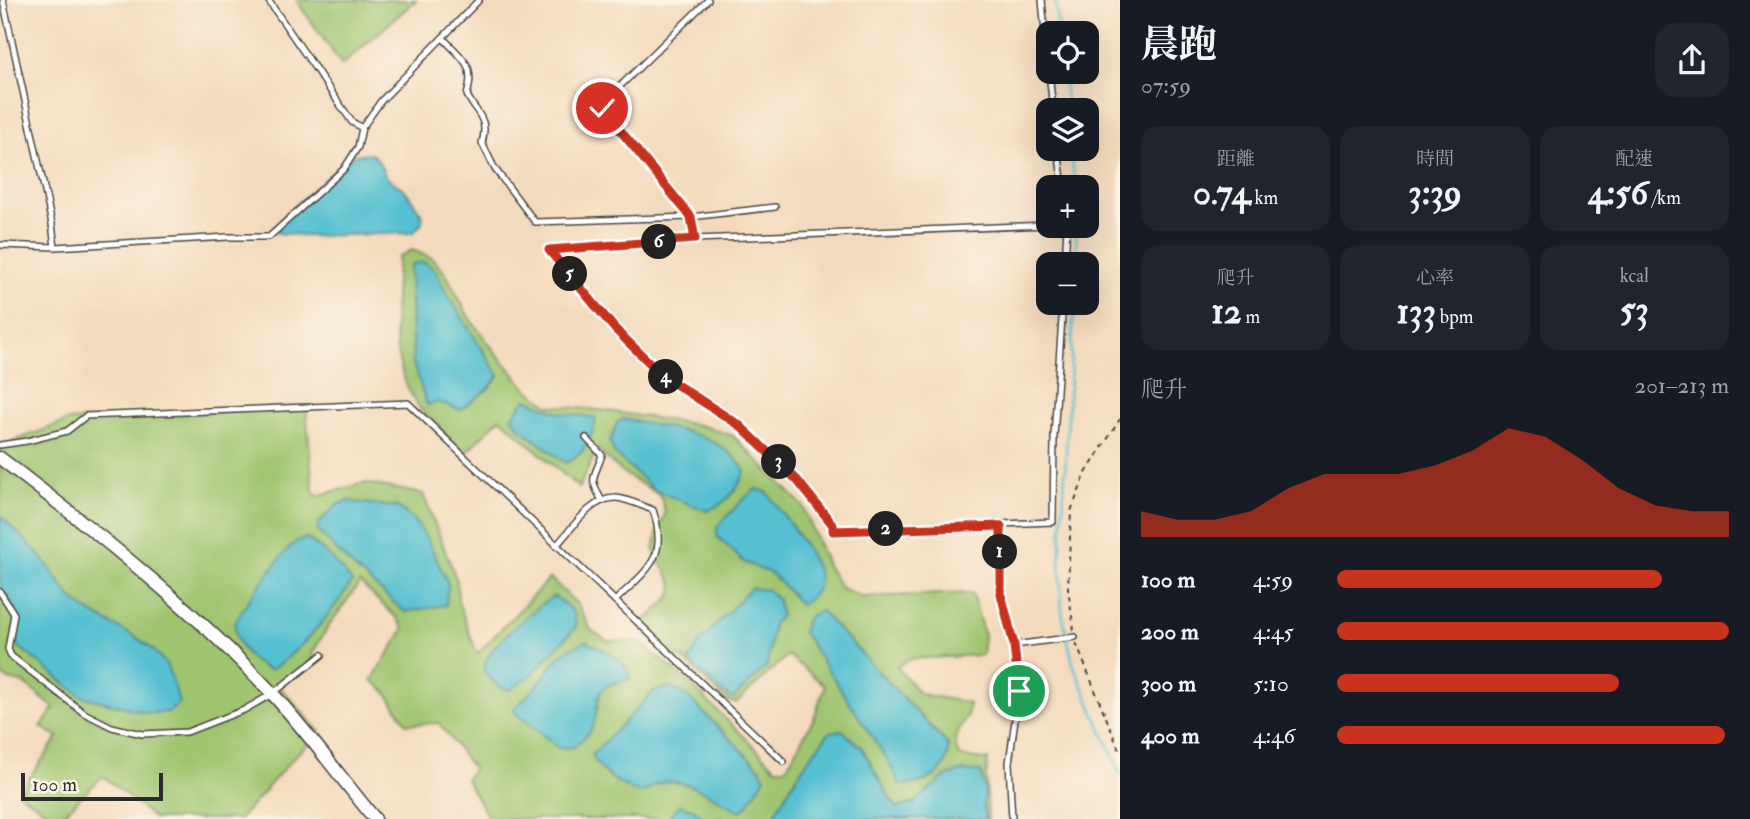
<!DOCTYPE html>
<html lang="zh-TW">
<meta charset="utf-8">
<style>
body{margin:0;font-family:"IM FELL Double Pica","Noto Serif TC",serif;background:#20242c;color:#f1f3f6;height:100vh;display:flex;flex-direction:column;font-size:26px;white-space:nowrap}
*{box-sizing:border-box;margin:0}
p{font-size:23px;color:#9ea1a6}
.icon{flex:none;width:38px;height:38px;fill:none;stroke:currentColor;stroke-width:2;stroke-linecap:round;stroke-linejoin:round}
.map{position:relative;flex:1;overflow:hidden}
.sheet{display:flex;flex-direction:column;background:#171b24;width:630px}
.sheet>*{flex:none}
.fabs{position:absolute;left:1036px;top:21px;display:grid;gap:14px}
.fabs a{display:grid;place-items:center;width:63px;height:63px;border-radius:14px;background:#171b24;box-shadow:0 7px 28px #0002;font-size:35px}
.scale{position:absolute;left:21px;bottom:18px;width:142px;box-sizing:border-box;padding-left:7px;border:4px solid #2b2b2b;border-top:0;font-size:19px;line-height:24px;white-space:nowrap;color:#2b2b2b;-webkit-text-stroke:5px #fcf5e5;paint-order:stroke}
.pin{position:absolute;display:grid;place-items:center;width:60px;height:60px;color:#fff;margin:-30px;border:4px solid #fff;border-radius:50%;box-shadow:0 2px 7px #0007}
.km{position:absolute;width:35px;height:35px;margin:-18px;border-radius:50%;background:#222;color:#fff;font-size:19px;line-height:35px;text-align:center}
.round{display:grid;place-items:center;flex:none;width:74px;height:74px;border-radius:21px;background:#20242c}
.overview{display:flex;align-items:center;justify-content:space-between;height:119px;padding:0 21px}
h1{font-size:38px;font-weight:700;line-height:52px}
.figures{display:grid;grid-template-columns:repeat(3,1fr);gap:10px;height:119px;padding:7px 21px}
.figures div{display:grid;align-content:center;border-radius:18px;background:#20242c;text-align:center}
.figures b{font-size:35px;font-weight:700}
.figures small{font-size:19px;font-weight:400}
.figures p{font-size:19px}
.chart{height:196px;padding:14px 21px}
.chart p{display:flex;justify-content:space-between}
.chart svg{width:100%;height:126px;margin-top:7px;fill:#c8321e;opacity:.7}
ul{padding:0 21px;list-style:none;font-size:23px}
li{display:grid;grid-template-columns:112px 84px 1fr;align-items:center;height:52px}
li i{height:18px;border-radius:9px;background:#c8321e}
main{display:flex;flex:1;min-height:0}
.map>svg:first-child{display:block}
</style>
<main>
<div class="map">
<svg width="1120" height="819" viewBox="0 0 1120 819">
<rect width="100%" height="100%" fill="#fcf5e5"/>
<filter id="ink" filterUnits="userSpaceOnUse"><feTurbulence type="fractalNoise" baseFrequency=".0143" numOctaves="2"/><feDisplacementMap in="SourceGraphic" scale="14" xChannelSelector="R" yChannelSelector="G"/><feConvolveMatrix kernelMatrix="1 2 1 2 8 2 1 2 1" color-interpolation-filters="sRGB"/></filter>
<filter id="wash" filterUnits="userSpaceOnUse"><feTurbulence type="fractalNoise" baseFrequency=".00686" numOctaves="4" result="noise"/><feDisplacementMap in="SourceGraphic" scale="28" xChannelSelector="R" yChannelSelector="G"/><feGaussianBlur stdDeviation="1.57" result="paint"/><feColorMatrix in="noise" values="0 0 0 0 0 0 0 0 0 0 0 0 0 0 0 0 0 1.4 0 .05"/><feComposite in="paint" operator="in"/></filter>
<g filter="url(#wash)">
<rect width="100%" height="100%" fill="#f4dabc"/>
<!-- green -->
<path fill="#9fc56f" stroke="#65784d" stroke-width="2" d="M296 0H416L342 65Z
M412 250 432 258 446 274 470 319 497 354 526 388 548 405 608 411 699 425 733 436 803 506 827 565 840 587 861 597 972 593 984 635 982 655 910 659 897 667 920 694 969 703C969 730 947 727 959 756L982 760 988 759 986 776 988 819H493L487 815 466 779 473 769 439 723 407 724 386 692 372 680 404 629 397 618 360 583 329 625 312 654 314 661 279 686 320 732 294 757 240 819H155L103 776 58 819 19 793 58 737 41 727 54 708 25 684 9 680 0 674V446L68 421 306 406 313 490 316 496 365 483 423 494 457 581 458 601 477 654 550 578 577 604 591 630 608 641 639 642 684 678 776 768H786L814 718 825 686 788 655 736 703 727 701 680 656 674 661 640 626 671 596 673 584 654 551 657 534 665 514 661 496 623 473 597 449 579 488 500 418 465 453C451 439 434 426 422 411 388 368 393 308 398 257Z"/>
<!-- water -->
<path fill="#55c0d1" stroke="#40767e" stroke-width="2" d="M371 153 378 160 386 177 405 190 423 216 421 224 413 233 309 236 277 233 283 217 334 170 355 155Z
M425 262 436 271 443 287 499 376 488 389 460 410 440 402 427 405 413 363 410 267 412 264Z
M526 399 557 412 596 418C593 438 584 454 566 463L521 429 512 417Z
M624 419C665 428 723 431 745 472 737 491 726 504 707 511L654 490 614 453 610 442 617 423Z
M756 489 767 492C779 510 823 563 819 584 817 593 808 599 801 605L772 574 744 562 717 536V527C730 514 741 499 756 489Z
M347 501 398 507 412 518 425 535 448 583 446 605 405 612 352 566 318 531V524L337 505Z
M0 516C17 532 35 548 49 567 58 579 64 591 75 601 102 625 142 632 164 662 172 672 175 690 179 703L169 712 148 713 81 696 18 646 14 629 18 617 10 600 0 588Z
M306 538C321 546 342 569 352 582 330 615 304 648 271 670 253 665 236 647 235 626 235 615 285 549 296 542 299 540 302 540 306 538Z
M751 588 768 590 778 600 781 616 773 624 767 666 733 699 722 692 689 661 699 643Z
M554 596C566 605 578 610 576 627L531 675 510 690 498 686 484 672C485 665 486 658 491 652 503 636 537 606 554 596Z
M821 611 948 745C950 774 926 785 900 785L890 764 803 632C805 619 809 614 821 611Z
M585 641C602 649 629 659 630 679 589 687 603 696 593 726 590 734 580 741 574 747L559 748 515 713 514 709 538 685 553 664 566 651Z
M670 687 687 696 760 768 765 778 746 807 740 811C710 796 672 765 643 793 624 789 599 773 592 755L654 691Z
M842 730 862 748 891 800 898 808 914 803 943 778 959 771 981 772 985 791 983 806 986 819H772C789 788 807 758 830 732Z
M680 805 694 810 706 819H667Z"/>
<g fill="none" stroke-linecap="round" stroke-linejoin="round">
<!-- stream -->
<path stroke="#55c0d1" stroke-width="2.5" d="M1055 0 1059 33
M1063 72 1067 110
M1071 149 1075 187
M1075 264 1077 226
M1074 303 1060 565 1062 612 1073 664 1120 773"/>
</g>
</g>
<g filter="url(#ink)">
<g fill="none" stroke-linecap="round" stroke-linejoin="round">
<defs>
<path id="service" d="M3 0 52 224 55 247
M268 0 352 122 362 128 381 101 479 0
M1042 0 1048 66
M444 39C463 60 476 64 467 95 477 115 489 118 482 143L495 169 535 222 691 217 602 108 605 101 708 0
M1049 72 1053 110
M1058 149 1063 187
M775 207 691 217 695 239 1048 225
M695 239 549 250 615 329 663 375 739 425 797 480 833 525V531L1053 522 1054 436 1063 303
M0 245 55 247 228 237H269L344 169 358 147 362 128
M1065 264 1067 226
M586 438 602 455C594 480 588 475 602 501
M0 445 27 441 67 431 86 416 408 403 784 762
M1001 526V594L1014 645 1019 691 1009 763 1012 819
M556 546C571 530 591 497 616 498 628 499 642 506 653 510 669 559 647 569 615 601
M0 592 14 614 8 649 11 656 84 713 112 727 142 734 187 732 244 710 272 694 322 655
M1014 645 1075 637"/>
<path id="tertiary" d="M0 458C94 530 189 605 270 691 307 731 340 777 375 819"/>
</defs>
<!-- service casing -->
<use href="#service" stroke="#494541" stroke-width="8"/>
<!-- tertiary casing -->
<use href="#tertiary" stroke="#494541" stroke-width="15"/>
<!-- path -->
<path stroke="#494541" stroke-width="2" stroke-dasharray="5 5" stroke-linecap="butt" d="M1074 630 1068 589 1071 511 1086 473 1120 419
M1076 643 1120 752"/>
<!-- service -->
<use href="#service" stroke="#fff" stroke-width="5"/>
<!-- tertiary -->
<use href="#tertiary" stroke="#fff" stroke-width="12"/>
</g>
</g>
<g fill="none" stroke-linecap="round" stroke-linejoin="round" filter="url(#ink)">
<defs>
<path id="route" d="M602 108 691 217 695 239 549 250 615 329 663 376 739 425 797 480 833 525V531L1001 526V594L1014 645 1019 691"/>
</defs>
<!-- route casing -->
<use href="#route" stroke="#fff" stroke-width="14"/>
<!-- route -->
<use href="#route" stroke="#c8321e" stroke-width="9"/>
</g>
</svg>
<div class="fabs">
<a><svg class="icon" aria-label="locate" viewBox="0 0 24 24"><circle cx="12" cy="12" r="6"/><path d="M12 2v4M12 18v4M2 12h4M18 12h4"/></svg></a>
<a><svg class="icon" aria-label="layers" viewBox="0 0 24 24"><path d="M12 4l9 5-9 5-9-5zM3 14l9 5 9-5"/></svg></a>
<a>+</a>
<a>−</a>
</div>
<div class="scale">100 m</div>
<div class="pin" style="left:1019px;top:691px;background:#1e9e55"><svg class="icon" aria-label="arrive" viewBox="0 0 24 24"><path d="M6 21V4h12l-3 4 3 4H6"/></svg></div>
<div class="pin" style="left:602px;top:108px;background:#d93025"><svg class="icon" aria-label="check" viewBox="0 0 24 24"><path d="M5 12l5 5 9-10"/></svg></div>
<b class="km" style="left:1000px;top:552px">1</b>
<b class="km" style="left:886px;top:529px">2</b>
<b class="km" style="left:779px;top:462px">3</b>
<b class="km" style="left:666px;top:377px">4</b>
<b class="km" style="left:570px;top:274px">5</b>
<b class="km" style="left:659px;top:242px">6</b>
</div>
<section class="sheet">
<div class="overview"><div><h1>晨跑</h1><p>07:59</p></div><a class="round"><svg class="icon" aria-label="share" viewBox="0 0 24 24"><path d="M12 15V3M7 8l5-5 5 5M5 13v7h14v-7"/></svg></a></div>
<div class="figures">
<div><p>距離</p><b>0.74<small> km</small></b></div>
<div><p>時間</p><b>3:39</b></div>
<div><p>配速</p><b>4:56<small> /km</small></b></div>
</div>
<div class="figures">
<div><p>爬升</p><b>12<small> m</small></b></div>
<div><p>心率</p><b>133<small> bpm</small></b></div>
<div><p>kcal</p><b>53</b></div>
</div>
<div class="chart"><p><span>爬升</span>201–213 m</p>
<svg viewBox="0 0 160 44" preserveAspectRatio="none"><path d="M0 44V35L10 38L20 38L30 35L40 27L50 22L60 22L70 22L80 19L90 14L100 6L110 9L120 17L130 27L140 33L150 35L160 35V44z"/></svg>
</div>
<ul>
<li><b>100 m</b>4:59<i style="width:83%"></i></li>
<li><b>200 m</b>4:45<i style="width:100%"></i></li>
<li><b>300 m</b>5:10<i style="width:72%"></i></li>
<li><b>400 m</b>4:46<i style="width:99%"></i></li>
</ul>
</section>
</main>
